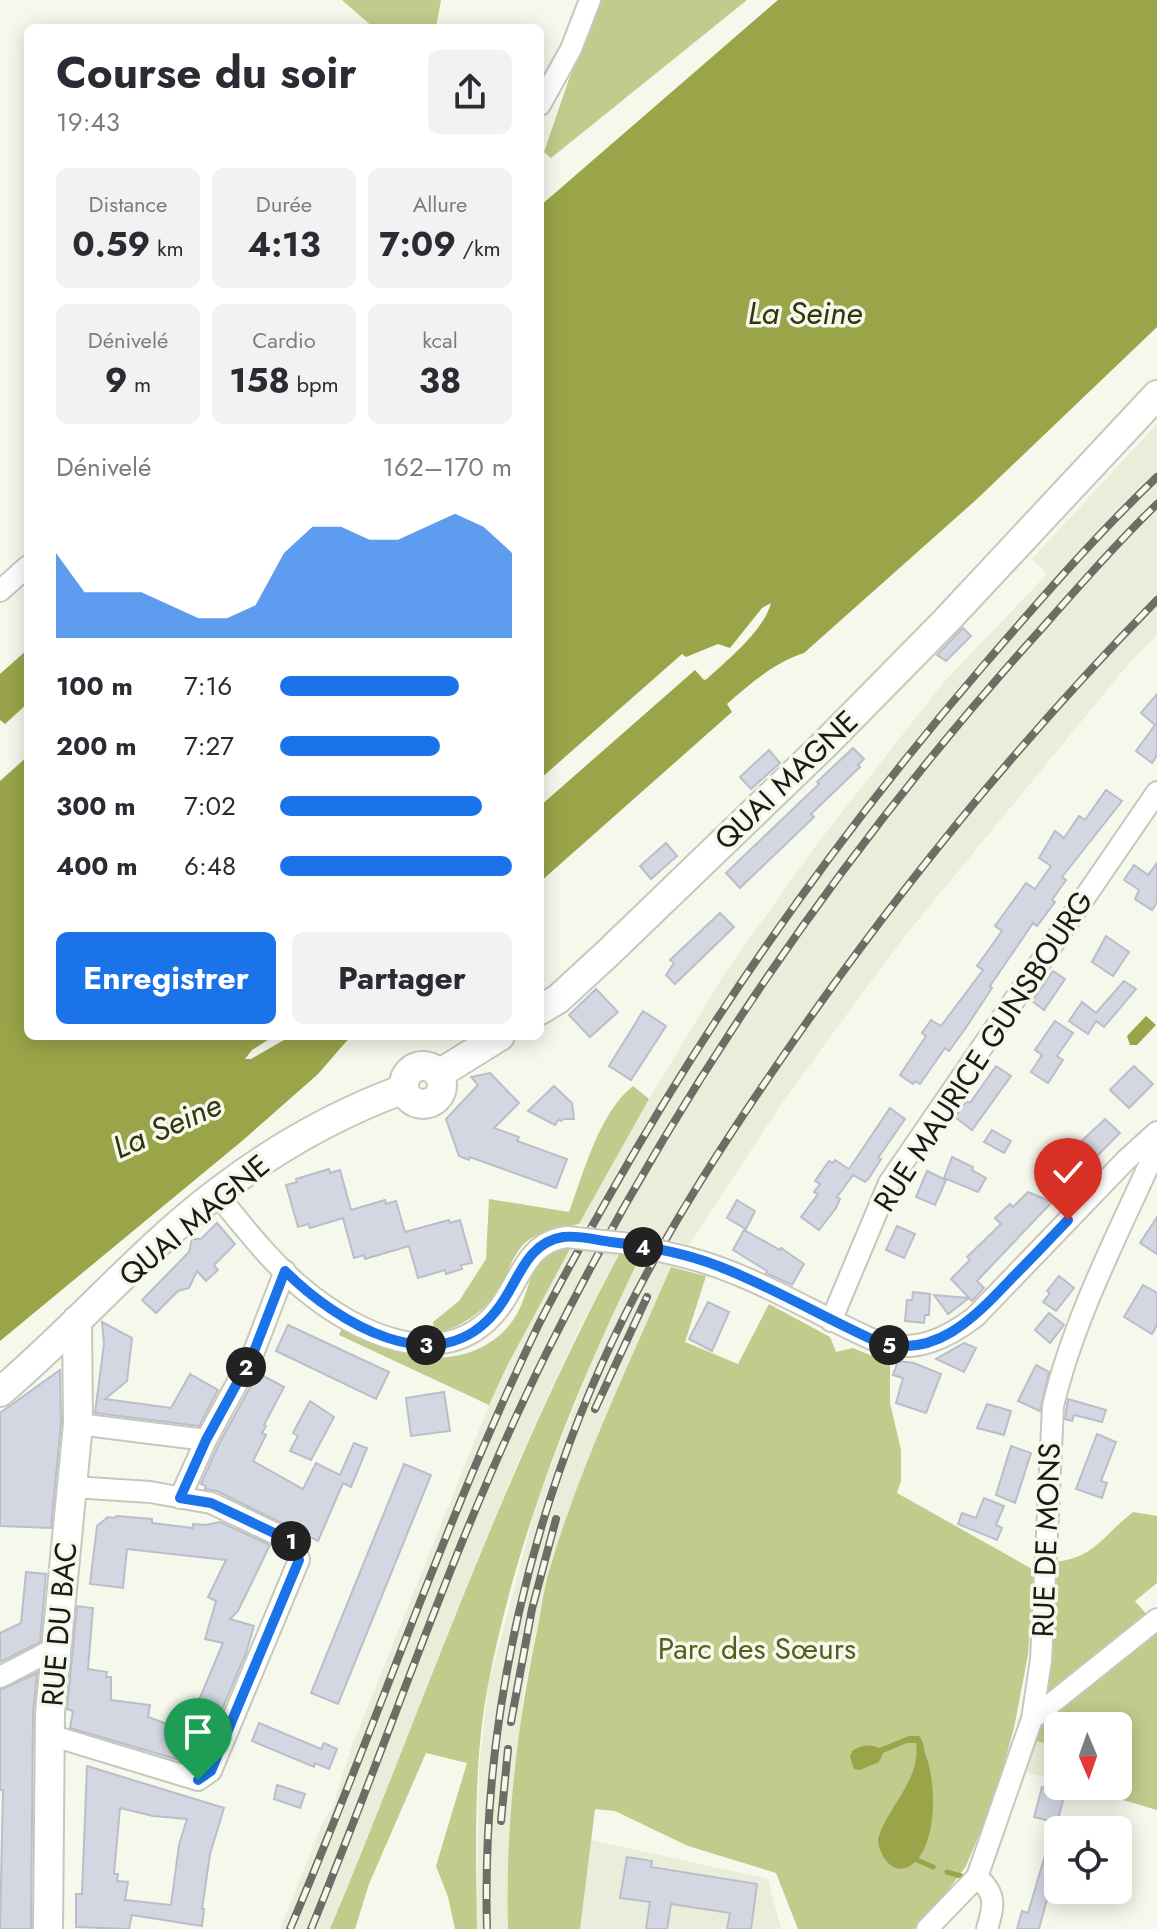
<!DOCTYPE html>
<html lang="fr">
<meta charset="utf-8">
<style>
body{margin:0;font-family:Jost,sans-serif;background:#f2f2f3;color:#2b2b33;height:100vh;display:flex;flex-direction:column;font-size:30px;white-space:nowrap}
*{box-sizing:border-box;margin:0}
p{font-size:26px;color:#7c7c81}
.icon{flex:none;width:44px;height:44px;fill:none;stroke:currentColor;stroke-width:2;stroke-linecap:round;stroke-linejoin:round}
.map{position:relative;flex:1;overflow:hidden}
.side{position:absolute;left:24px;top:24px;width:520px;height:1016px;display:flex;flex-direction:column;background:#fff;border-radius:12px;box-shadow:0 4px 20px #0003}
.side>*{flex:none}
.needle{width:52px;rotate:178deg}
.tools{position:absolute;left:1044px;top:1712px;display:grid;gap:16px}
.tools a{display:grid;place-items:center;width:88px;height:88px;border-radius:12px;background:#fff;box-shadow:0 4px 20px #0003;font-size:40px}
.pin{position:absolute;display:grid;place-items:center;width:68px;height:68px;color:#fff;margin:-82px -34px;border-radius:50% 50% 50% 0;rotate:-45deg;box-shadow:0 0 8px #0007}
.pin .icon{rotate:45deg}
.km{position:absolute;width:40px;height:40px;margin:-20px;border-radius:50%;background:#222;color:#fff;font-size:22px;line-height:40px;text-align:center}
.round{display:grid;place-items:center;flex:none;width:84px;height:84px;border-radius:12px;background:#f2f2f3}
.headline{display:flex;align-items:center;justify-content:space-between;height:136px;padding:0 32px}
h1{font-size:44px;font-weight:700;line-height:60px}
.figures{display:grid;grid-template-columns:repeat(3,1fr);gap:12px;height:136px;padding:8px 32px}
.figures div{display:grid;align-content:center;border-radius:12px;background:#f2f2f3;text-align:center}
.figures b{font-size:34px;font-weight:700}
.figures small{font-size:22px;font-weight:400}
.figures p{font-size:22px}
.chart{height:224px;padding:16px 32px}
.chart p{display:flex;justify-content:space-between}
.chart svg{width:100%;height:144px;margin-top:8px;fill:#1a73e8;opacity:.7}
.cta{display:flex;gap:16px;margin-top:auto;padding:16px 32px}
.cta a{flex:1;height:92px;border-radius:12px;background:#1a73e8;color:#fff;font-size:32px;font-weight:700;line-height:92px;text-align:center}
.cta a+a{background:#f2f2f3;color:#2b2b33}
ul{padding:0 32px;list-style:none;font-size:26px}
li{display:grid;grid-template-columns:128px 96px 1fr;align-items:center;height:60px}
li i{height:20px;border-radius:10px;background:#1a73e8}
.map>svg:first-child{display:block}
</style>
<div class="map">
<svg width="1157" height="1929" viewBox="0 0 1157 1929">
<rect width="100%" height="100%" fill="#f5f8eb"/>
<!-- built -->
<path fill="#eaedd9" d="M1157 424V635L1131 661 904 937 786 1097 689 1245 644 1233 579 1224 649 1099 727 970 814 848 943 683 1047 574 1032 559Z
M571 1247 621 1250 579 1329 519 1459 330 1929H280L322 1824 332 1809 352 1746 489 1405 507 1366Z
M641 1255 671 1267 606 1416 551 1562 524 1688 513 1798 507 1887 508 1929H477L479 1768 488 1687 538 1498 602 1336Z
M1033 1740 1058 1747V1781L1025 1772Z
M591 1840 768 1879 781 1929H580Z"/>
<!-- green -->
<path fill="#c1cb8c" d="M342 0H441L436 28H374Z
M596 0H747L551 158 544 152Z
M633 1086 649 1099 579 1224C562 1228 544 1230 530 1239 514 1249 509 1272 500 1287 484 1313 463 1325 435 1335L433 1322 459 1301 486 1259 489 1199 569 1212C584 1172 599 1113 633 1086Z
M571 1247 507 1366 489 1405 339 1335 343 1325C368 1337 396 1354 423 1357 461 1361 499 1347 518 1312 533 1284 529 1248 571 1247Z
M621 1251 641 1255C574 1392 517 1535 488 1685 473 1764 476 1849 477 1929H455L448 1897 436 1866 467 1763 426 1753 369 1884 355 1929H330C425 1702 504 1468 621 1251Z
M671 1267 706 1276 685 1342 738 1364 769 1304 830 1337 836 1352 853 1348 890 1363V1403L901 1450V1481L897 1493 1034 1570 1028 1655 1014 1728 995 1797 966 1866 933 1911 914 1929H798L776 1873 688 1846 615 1811 595 1809 580 1929H508C505 1828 517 1725 538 1626 542 1605 545 1582 552 1561 583 1460 629 1364 671 1267Z
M1133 1512 1157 1516V1583L1135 1601 1148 1616 1043 1701 1047 1563C1095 1559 1099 1539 1133 1512Z
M1157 1628V1810L1075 1786H1118V1726H1058V1747L1033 1740 1042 1723Z"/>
<!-- water -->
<path fill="#9aa54a" d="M778 0H1157V327L977 499 804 653C773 663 749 685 727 704L732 712 540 882V806L695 670 704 680 707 679C726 661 764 631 771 603L762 608 730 648 718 644 686 657 682 654 540 779V206Z
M28 649V703L5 724 0 720V674Z
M28 756V1036H274L252 1050 245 1059H251L291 1036H351L318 1074 242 1141 0 1341V781Z
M1146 1016 1156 1025 1137 1045H1130L1127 1036Z
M909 1736H919C925 1743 923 1750 927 1759 936 1785 937 1841 915 1862 896 1880 879 1858 878 1839 888 1805 921 1781 916 1743H907L883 1753 879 1762 860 1770 854 1769 850 1757 852 1751C862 1745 869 1744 879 1748Z"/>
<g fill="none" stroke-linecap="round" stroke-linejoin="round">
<!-- stream -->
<path stroke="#9aa54a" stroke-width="5" d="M917 1860 933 1867
M947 1872 961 1876"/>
</g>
<!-- building -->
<path fill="#d3d7e2" stroke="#bbbeca" stroke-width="2" fill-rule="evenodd" d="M963 628 971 636 946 661 937 655Z
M1157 694V755L1152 763 1136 751 1155 725 1141 713Z
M853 748 864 759 858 765 860 767 811 814 814 817 740 888 726 873 819 784 817 782Z
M769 750 780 763 751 789 740 777Z
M1106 790 1122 801 1062 877 1066 880 1052 900 1055 902 1037 926 1033 923 990 986 992 988 965 1029 949 1051 945 1048 920 1084 915 1081 913 1084 900 1075 926 1036 922 1033 931 1020 941 1026 983 970 977 966 1002 931 995 926 1026 883 1035 889 1051 866 1039 858 1055 831 1064 838 1079 816 1085 820Z
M666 843 677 856 651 879 640 866Z
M1157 863V902L1152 910 1135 899 1139 890 1124 880 1134 865 1148 875Z
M720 913 734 927 675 984 666 975 674 963 670 960Z
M1106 936 1129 952 1113 976 1092 962Z
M1053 971 1065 979 1044 1010 1032 1001Z
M1124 981 1136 989 1104 1027 1096 1021 1088 1034 1069 1021 1082 1002 1096 1013Z
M596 989 618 1012 590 1037 569 1015Z
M643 1011 666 1026 631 1080 609 1066Z
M1055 1021 1073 1033 1057 1056 1063 1060 1048 1083 1031 1072 1042 1055 1035 1050Z
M996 1066 1011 1076 972 1130 955 1117 967 1101 970 1103Z
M1134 1066 1153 1084 1129 1108 1110 1090Z
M490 1073 519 1103 494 1128 519 1137 517 1141 567 1159 556 1188 470 1157 469 1160 459 1156 446 1119 478 1085 471 1077Z
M554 1086 572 1103 574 1119H564L561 1121 559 1119 555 1125 528 1111Z
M890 1108 905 1119 878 1158 881 1159 869 1178 865 1182 853 1175 837 1197 840 1199 836 1208 819 1230 801 1217 818 1194 814 1192 820 1184 815 1181 829 1161 833 1163 835 1160 849 1169Z
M1105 1119 1120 1133 1068 1185 1046 1174Z
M992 1130 1011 1141 1004 1153 984 1142Z
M952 1157 973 1167 972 1170 986 1178 978 1192 944 1178Z
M329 1169 330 1173 340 1170 351 1210 385 1200 386 1204 396 1201 405 1232 449 1220 450 1223 460 1220 472 1263 461 1265 462 1269 446 1274 445 1270 418 1278 409 1246 365 1259 364 1255 354 1258 343 1218 310 1228 308 1224 298 1227 286 1185 297 1182 296 1179Z
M927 1171 946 1180 935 1205 916 1197Z
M1028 1192 1052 1202 977 1281 984 1288 972 1301 951 1279 970 1260 967 1257 1001 1224 995 1218 1010 1204 1013 1207Z
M737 1200 755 1211 746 1229 727 1218Z
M1157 1217V1254L1140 1243Z
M217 1223 235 1244 214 1265 218 1270 206 1281 197 1271 189 1288 178 1291 156 1313 142 1300 189 1252 192 1239H201Z
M897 1226 915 1234 904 1258 886 1250Z
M744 1230 780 1250 781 1248 804 1264 792 1285 766 1273 767 1271 733 1250Z
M1059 1276 1074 1288 1056 1311 1043 1302 1050 1293 1047 1291Z
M1143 1285 1157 1293V1325L1152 1334 1124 1317Z
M913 1292 930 1294 929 1315H925L924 1323 905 1321 907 1300H912Z
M934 1295 969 1298 948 1314Z
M708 1302 729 1312 712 1351 689 1339Z
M1049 1313 1064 1325 1050 1343 1035 1330Z
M102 1322 132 1338 127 1381 105 1399 171 1408 190 1374 218 1390 199 1426 95 1413 104 1344Z
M288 1325 389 1372 376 1399 276 1351Z
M964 1343 976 1348 964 1372 936 1359Z
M898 1361 914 1363 941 1374 926 1413 896 1403 903 1378 893 1375Z
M1036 1365 1049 1372 1040 1411 1018 1401Z
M60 1370 61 1423 51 1528 0 1526V1413Z
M258 1373 284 1387 264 1425 266 1426 262 1433 266 1435 253 1461 303 1489 316 1463 340 1475 354 1443 367 1448 351 1487 343 1483 318 1541 217 1491 205 1489 206 1486 201 1484 218 1446Z
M444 1392 450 1431 411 1436 406 1398Z
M1068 1399 1106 1410 1102 1422 1074 1415 1072 1421 1065 1419Z
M310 1401 334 1417 311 1460 290 1451 298 1436 293 1433Z
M987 1404 1011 1411 1004 1435 977 1428Z
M1097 1434 1116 1442 1101 1481 1107 1483 1102 1498 1076 1489Z
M1011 1446 1031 1453 1015 1503 996 1495Z
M404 1464 431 1475 338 1704 311 1693Z
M984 1498 1004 1506 996 1525 1002 1528 997 1540 958 1524 962 1513 976 1518Z
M117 1516 152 1519V1523L193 1528V1524L206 1525 220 1522 270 1545 238 1611 230 1619 254 1626 246 1653 204 1752 191 1759 180 1756 179 1760 70 1728 73 1711 67 1709 77 1606 93 1608 88 1669 107 1672 106 1677H111V1700L150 1705 148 1717 186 1731 223 1643 205 1639 216 1601 208 1597 226 1560 127 1549 123 1588 90 1584 97 1526 108 1517 114 1518Z
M26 1572 46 1574 40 1642 0 1662V1633L21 1623Z
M37 1673 33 1713 31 1929H0L3 1790H0V1690Z
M259 1723 321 1749 324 1743 337 1749 329 1769 315 1763 314 1767 252 1741Z
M87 1766 224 1808 210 1854 202 1909H204L202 1926 132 1915 129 1929 76 1927V1894H82ZM120 1808 153 1816 187 1819 179 1845 171 1905 125 1900 128 1882 117 1881 118 1874H114Z
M277 1785 305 1794 300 1808 274 1799Z
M1042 1787 1065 1793 1057 1823 1034 1817Z
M1046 1852 1058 1855V1895L1049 1892 1039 1929H1017L1022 1911 1028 1913Z
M627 1857 652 1861 651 1867 757 1884 751 1929H727L730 1913 671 1904 667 1929H646L650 1902 620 1898Z"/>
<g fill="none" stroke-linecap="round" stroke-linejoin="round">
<defs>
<path id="street" d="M540 105 571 49 590 0
M0 591 28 566
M216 1193C242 1225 270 1261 302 1288 354 1332 442 1376 496 1312 520 1284 524 1242 567 1237
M685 1257C753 1274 814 1314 878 1342 914 1354 946 1339 975 1317L1126 1160 1157 1132
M831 1321 889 1183 1157 792
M78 1424 206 1440
M180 1498 206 1440 253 1354 285 1271
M0 1677 56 1648
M1032 1719 1157 1619
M50 1735 198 1780 211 1771 299 1560 293 1542 211 1503 150 1492 73 1487
M977 1877C997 1894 994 1906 987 1929
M927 1929 977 1877 1032 1719 1041 1660 1053 1406C1073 1322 1113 1244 1149 1165L1157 1141"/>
<path id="secondary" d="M540 1010 558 999 607 954 826 743 945 622 1157 395
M404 1085a19 19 0 1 1 38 0a19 19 0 1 1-38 0Z
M439 1074 500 1036
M0 1392C75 1329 139 1252 217 1193 273 1150 338 1113 404 1089
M48 1929 50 1713 78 1424 77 1320"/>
</defs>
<!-- street casing -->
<use href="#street" stroke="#c6c8bc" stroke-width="24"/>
<!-- secondary casing -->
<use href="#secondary" stroke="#c6c8bc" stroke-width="32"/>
<!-- street -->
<use href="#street" stroke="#fff" stroke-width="20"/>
<!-- secondary -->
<use href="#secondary" stroke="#fff" stroke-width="28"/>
<defs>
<path id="rail" d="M595 1409 647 1297
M511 1722 532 1609 556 1519
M501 1821 508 1749
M290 1929C375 1729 444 1522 538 1326 561 1280 587 1235 612 1191 718 1004 843 829 983 666 1039 601 1095 536 1157 477
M311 1929C391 1735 456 1533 550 1346 681 1085 848 843 1043 627 1080 585 1117 543 1157 504
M487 1929C481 1717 532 1501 626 1313 678 1210 743 1113 809 1019 914 870 1030 730 1157 600"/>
</defs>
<!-- rail casing -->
<use href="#rail" stroke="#6c6d65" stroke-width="8"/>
<!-- rail -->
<use href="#rail" stroke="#f5f8eb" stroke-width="5" stroke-dasharray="15" stroke-linecap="butt"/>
<defs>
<path id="street-bridge" d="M567 1237 631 1244 685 1257"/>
</defs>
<!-- street-bridge casing -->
<use href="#street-bridge" stroke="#c6c8bc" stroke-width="24" stroke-linecap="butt"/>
<!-- street-bridge -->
<use href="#street-bridge" stroke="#fff" stroke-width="20"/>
</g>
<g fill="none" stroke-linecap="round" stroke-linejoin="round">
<defs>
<path id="route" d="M198 1780 211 1771 299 1560 293 1542 211 1503 180 1498 206 1440 253 1354 285 1271C336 1322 437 1385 496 1311 518 1285 524 1243 563 1237 578 1235 596 1240 611 1242 646 1246 685 1253 718 1266 773 1287 824 1318 878 1342 935 1360 975 1317 1011 1279 1030 1260 1049 1240 1068 1220"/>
</defs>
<!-- route casing -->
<use href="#route" stroke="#fff" stroke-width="16"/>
<!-- route -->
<use href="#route" stroke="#1a73e8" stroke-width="10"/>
</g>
<g text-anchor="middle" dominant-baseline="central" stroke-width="7" stroke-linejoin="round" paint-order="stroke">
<!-- street labels -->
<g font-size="30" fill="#1a1b16" stroke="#f5f8eb">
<text transform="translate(786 780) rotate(-44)">QUAI MAGNE</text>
<text transform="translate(983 1051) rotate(-57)">RUE MAURICE GUNSBOURG</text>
<text transform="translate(194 1220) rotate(-40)">QUAI MAGNE</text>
<text transform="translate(1046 1540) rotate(-88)">RUE DE MONS</text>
<text transform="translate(59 1624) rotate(-85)">RUE DU BAC</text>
</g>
<!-- park labels -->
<g font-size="30" fill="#565d1c" stroke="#f5f8eb">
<text x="757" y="1648">Parc des Sœurs</text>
</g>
<!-- water labels -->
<g font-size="32" font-style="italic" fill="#31360f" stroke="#f5f8eb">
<text x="805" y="313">La Seine</text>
<text transform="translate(167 1126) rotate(-24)">La Seine</text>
</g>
</g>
</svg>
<div class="tools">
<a><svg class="needle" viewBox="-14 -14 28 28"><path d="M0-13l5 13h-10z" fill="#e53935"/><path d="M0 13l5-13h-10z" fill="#7c7c81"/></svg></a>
<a><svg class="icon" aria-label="locate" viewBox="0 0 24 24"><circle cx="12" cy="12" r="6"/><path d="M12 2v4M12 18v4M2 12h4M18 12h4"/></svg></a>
</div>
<div class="pin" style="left:198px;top:1780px;background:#1e9e55"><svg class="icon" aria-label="arrive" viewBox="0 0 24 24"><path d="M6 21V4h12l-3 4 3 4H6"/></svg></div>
<div class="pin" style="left:1068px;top:1220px;background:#d93025"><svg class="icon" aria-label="check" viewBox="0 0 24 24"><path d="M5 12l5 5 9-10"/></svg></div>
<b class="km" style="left:291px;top:1541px">1</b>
<b class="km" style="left:246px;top:1367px">2</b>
<b class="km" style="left:426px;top:1345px">3</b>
<b class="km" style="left:643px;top:1247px">4</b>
<b class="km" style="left:889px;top:1345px">5</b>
<section class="side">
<div class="headline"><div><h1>Course du soir</h1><p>19:43</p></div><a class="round"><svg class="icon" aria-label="share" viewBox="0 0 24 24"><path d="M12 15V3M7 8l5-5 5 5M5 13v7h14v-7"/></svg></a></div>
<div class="figures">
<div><p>Distance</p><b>0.59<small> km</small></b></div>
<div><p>Durée</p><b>4:13</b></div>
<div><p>Allure</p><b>7:09<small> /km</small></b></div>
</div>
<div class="figures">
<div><p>Dénivelé</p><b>9<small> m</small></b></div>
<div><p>Cardio</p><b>158<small> bpm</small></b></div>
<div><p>kcal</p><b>38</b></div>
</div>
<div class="chart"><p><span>Dénivelé</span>162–170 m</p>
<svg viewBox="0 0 160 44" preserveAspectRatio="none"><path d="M0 44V18L10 30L20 30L30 30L40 34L50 38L60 38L70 34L80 18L90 10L100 10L110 14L120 14L130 10L140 6L150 10L160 18V44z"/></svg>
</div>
<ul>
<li><b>100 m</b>7:16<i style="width:77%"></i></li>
<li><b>200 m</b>7:27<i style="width:69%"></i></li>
<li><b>300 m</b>7:02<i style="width:87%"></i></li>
<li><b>400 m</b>6:48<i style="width:100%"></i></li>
</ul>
<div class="cta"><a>Enregistrer</a><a>Partager</a></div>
</section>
</div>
